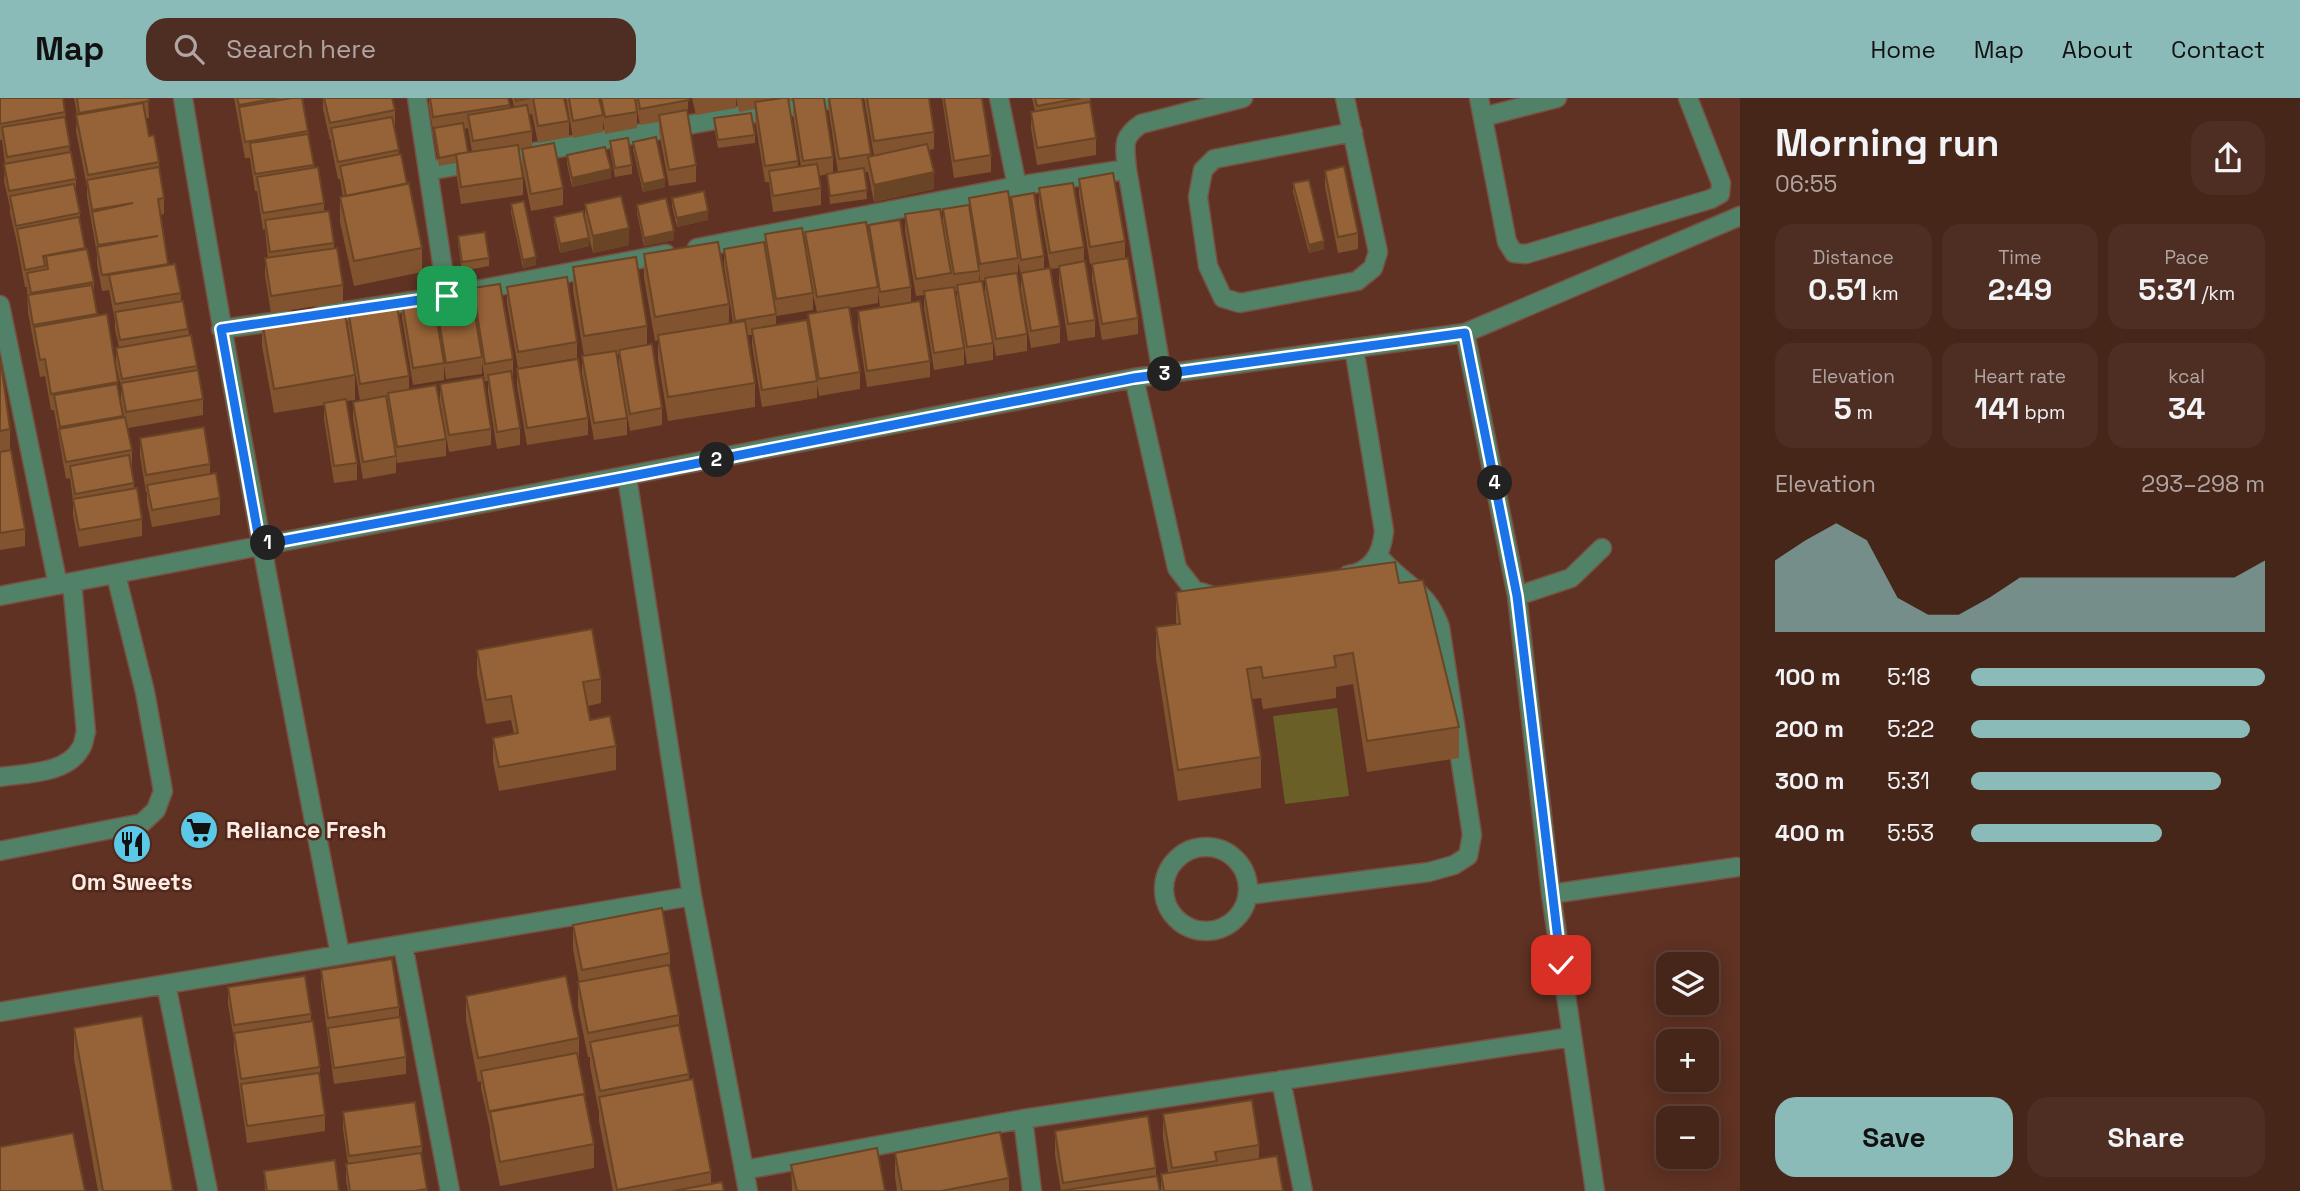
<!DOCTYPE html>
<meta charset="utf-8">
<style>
body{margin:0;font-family:"Space Grotesk",sans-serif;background:#4e2e23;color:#f1f3f6;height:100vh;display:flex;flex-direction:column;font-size:26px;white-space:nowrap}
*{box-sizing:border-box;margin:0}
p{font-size:23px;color:#b0a5a2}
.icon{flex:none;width:38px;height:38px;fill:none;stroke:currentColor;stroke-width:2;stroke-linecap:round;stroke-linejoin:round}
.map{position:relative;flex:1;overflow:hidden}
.panel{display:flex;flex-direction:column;background:#47261a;width:560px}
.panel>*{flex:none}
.tools{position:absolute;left:1656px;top:854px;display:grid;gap:14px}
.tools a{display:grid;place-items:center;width:63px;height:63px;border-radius:14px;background:#47261a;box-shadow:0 4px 18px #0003,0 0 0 2px #5f4339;font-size:35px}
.pin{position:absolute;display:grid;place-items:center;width:60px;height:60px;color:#fff;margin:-30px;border-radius:14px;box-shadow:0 4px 10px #0006}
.km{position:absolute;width:35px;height:35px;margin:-18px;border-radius:50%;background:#222;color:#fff;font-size:19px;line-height:35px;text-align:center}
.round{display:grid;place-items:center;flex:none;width:74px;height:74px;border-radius:21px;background:#4e2e23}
.summary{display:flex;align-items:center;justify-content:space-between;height:119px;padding:0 35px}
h1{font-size:38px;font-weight:800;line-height:52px}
.metrics{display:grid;grid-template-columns:repeat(3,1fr);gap:10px;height:119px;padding:7px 35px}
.metrics div{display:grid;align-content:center;border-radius:18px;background:#4e2e23;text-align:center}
.metrics b{font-size:30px;font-weight:800}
.metrics small{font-size:19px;font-weight:400}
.metrics p{font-size:19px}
.chart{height:196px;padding:14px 35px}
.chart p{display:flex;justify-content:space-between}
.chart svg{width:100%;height:126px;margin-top:7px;fill:#8bbbb9;opacity:.7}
.cta{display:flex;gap:14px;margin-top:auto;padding:14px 35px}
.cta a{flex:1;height:80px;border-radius:21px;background:#8bbbb9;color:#111;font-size:28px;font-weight:800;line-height:80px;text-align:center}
.cta a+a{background:#4e2e23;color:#f1f3f6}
ul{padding:0 35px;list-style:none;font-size:23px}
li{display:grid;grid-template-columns:112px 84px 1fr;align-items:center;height:52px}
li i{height:18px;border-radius:9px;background:#8bbbb9}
header{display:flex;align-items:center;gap:42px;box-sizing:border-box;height:98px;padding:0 35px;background:#8bbbb9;color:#111}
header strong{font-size:33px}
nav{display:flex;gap:38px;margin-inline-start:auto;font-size:24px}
.search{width:490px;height:63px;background:#4e2e23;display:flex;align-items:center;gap:18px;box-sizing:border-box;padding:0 24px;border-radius:21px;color:#b0a5a2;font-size:26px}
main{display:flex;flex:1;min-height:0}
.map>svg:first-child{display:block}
</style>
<header>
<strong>Map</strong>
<div class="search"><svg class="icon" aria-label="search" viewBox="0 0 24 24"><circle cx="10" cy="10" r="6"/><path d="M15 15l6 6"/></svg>Search here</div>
<nav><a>Home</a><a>Map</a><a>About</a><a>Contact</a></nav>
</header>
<main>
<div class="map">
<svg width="1740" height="1093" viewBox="0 0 1740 1093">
<rect width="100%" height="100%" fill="#5f3223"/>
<!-- green -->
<path fill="#6a5f26" d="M1337 610 1349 698 1285 706 1273 618Z"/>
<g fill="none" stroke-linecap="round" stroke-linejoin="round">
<defs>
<path id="minor" d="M183 0C230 287 284 571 340 856
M417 0 447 198
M999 0 1017 88
M1345 0C1356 51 1367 103 1378 154L1373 170 1357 183 1240 205 1223 200 1208 168 1198 99 1203 72 1214 61 1353 34
M1479 0 1507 144 1514 155 1526 156 1711 101 1720 96 1721 85 1688 0
M1483 19 1557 0
M428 73 839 0
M697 150 1017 88 1127 71
M477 192 666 156
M0 207 58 487
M321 217 425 201
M221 231 287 222
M1465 235 1517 498 1551 796 1595 1093
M1162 276 1127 71C1125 48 1121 40 1141 26L1243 0
M1134 280 1177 470 1194 492 1213 498
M627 379 692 798 748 1093
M1348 477C1372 474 1382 455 1384 433L1354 250
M0 498 1134 280 1465 235 1740 118
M1517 498 1571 480 1602 450
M0 679C26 675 67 676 81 650 84 646 84 639 86 634L72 485
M1164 791a42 42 0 1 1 84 0a42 42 0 1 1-84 0Z
M0 753 142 725 156 712 163 693 145 594 116 477
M1551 796 1737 769
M1248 797 1429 774 1454 767 1468 758 1472 737 1440 529C1428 494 1407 489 1383 463
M403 847 450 1093
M166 886 208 1093
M0 914 692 798
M1281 982 1303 1093
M1023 1021 1032 1093
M744 1072 1023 1021 1571 939"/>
</defs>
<!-- minor casing -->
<use href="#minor" stroke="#785042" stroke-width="21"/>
<!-- minor -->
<use href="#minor" stroke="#518166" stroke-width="18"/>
</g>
<!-- wall -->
<path fill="#81542f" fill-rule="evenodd" d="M0 0 65 14 70 54 76 81V94L80 115V124L85 152 94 184V198L97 218 118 284V292L123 320H124L121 302V289L116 266V250L119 249 115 231V223L109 192 102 193 97 166V156L87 99V89L76 33 77 17 74 0H148L149 20H146L149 38 159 64V71L164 100V116L160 117 168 167 181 195V203L197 268 203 301V317L128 330 132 352V369L134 390 142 421V438L79 449 73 417V402L70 380 66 381 54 312H51L45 278 40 279 28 214 27 189H25L17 145 10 115V109L4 83 5 66 2 42H0Z
M234 0H303L314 70 324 105V113L334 145V150L343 187V204L271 215 265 177V160H268L265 131 263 132 257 93H255L250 60H245Z
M323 0H392L395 12V29H394L399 56 422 150V174L354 188 340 124V99H343L340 81H338L331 47V42H330L323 11Z
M425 0H508L510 10 514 9 512 0H564L569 23V39L538 45 532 16 529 17 532 33V49L563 90V107L531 113 522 68V51L519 52 523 80V97L461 106 456 73V65L439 68 429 8V0ZM468 30 472 54H468L464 31Z
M566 0H635L637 14V30L605 36 603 23V34L573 40Z
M635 0H688V19L696 67V84L669 88 659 34V24L640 27Z
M692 0H736V10L696 17Z
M736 0H772V2L774 1V0H824L833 59V75L838 74 828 8V0H862L871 59 874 58 864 0H929L934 34V51L929 52 934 91 874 104 868 74H865L867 101 830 106 827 76 819 78 821 90V107L773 114 769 84H765L755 21V11L739 14ZM793 2V17L801 69H798V63L789 3Z
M942 0H982L991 57V74L954 80Z
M1032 0H1090L1096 40V57L1037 67 1031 30V14L1035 13Z
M714 20 755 37V45L718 50 714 28Z
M610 43 632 67V76L615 79 610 52Z
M633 44 665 89 643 94 633 52Z
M567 57 611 80 572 89 567 66Z
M1325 73 1358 135V151L1338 155 1325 89Z
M1079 81 1125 143V160L1090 166 1079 97Z
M1293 85 1324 151 1309 155 1293 94Z
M1039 90 1084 149V164L1095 222V239L1068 243 1059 185V170L1051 171 1060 228V245L1031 250 1021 192V178L1018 163V177H1017L1027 236V253L996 258 985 196V182L980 183 979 174V183L993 245V262L967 266 957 203V193H954L964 250V267L934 272 924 210V197L916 198 905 133V116L943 128V111L969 110V100L1011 113V99L1044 158V171L1050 170 1039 107Z
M672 100 708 122 677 129 672 108Z
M511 106 536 167 523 170 511 115Z
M585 106 629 147 593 155 589 140V148L560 155 554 127V119L585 122Z
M637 107 674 142 644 148 637 115Z
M869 127 911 189V204L930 263V279L867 289 858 230V213L880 209 878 194V205L849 210 860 274V291L819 298 817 286V300L762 309 752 247V237H747L755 285V309L668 323 658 261V242L655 243 644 180V156L729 206V226L733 225 724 167V151L776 216V227L808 231V216L817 214 813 196V212L776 218 765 152V136L805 148V134L869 140Z
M458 138 489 160V168L462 173 458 146Z
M1092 166 1138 220V236L1102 242 1092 182Z
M573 169 647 228V247L662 310V327L630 333 619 268V257H617L627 320V337L594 342 582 275V258H584L573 193Z
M507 189 577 244V260L518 270 507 205Z
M473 190 513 261V278H512L520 330V347L497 351 488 294V283H485L482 264V276L446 281 444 267V282L413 287 402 220V204L435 213V199L473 203Z
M348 211 409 278V292L446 341V358L397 365 396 359V375L363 381 353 321V304L360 303 348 228Z
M262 223 355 277V302L346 303 357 365V382L334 385 324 321V307L274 315 262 248Z
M0 258 10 331V352L25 431V448L0 452Z
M517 271 588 320V337L527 347 517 288Z
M440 286 491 331V347L449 354 440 303Z
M140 340 210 366V376L220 400V417L152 429 147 404V394H146L140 357Z
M1399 485 1459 629V660L1367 674 1353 586 1336 589V600L1263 611 1261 600 1252 601 1261 659V690L1178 703 1156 560V529L1176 526V494Z
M477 552 601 581V605L588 608 590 622 616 648V672L499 693 493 664V640L514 636 511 622 486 626 477 576Z
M573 827 670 855V872L679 917V927L689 976V981L711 1074V1086L724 1093H613L599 1023V1014L590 968V959H588L578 909V884H579L573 851Z
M321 872 399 909V919L406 959V976L334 986 321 888Z
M228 889 311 916V924L320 969V983L325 1017V1033L247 1045 234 952V941L228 906Z
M466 898 579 940V964L594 1046V1070L500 1088 490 1038V1031L481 990V983L478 984 466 922Z
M74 930 173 1093H98L74 961Z
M343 1014 422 1048V1060L427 1093H348L346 1083V1066H348L343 1031Z
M1163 1016 1259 1047V1061L1283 1093H1161V1076L1168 1074 1163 1040Z
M1055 1033 1156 1070V1078L1061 1093 1055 1057Z
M895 1055 1009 1080V1093H897L895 1079Z
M791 1067 885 1093H792Z
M264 1073 339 1093H265Z"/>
<!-- shaded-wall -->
<path fill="#694526" d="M611 71V80L572 89V80Z
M934 74V91L874 104V87Z
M665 81V89L643 94V86Z
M708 113V122L677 129V120Z
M629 130V147L593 155V138Z
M674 133V142L644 148V140Z
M589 140V148L560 155V146Z
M1324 143V151L1309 155V147Z
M536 159V167L523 170V162Z"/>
<!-- building -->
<path fill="#966237" stroke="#694526" stroke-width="2" d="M0 0H63L65 14 0 26Z
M77 0H148L149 3 79 15Z
M237 0H278L239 7Z
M292 0H302L308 33 245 44 239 9Z
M324 0H392L395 12 330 25Z
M430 0H508L510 7 433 19Z
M515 0H530L516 3Z
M533 0H564L569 23 538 28Z
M569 0H599L603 17 573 23Z
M601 0H635L637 14 605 19Z
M638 0H688L689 2 640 11Z
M782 0H788L798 63 765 68 755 4Z
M793 0H824L833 59 803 63Z
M829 0H862L871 56 839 61Z
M867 0H929L934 34 874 43Z
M944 0H982L991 57 954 63Z
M1035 0H1081L1037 8Z
M1090 4 1096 40 1037 50 1031 14Z
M143 5 149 38 154 37 159 64 88 77 76 17Z
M527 7 532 33 473 43 468 17Z
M687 12 696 67 669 72 659 17Z
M751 15 755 37 718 42 714 20Z
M65 19 70 48 7 59 2 29Z
M392 19 399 52 338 64 331 30Z
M463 25 468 54 439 60 434 30Z
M308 36 314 67 255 76 250 45Z
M656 39 665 81 643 86 633 44Z
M628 40 632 67 615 70 610 43Z
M554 45 563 90 531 96 522 51Z
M927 46 934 74 874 87 868 59Z
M518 47 523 80 461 89 456 56Z
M605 49 611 71 572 80 567 57Z
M71 54 76 81 9 93 4 66Z
M401 56 407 86 346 98 340 68Z
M817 66 821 90 773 98 769 73Z
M1344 68 1358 135 1338 139 1325 73Z
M159 69 164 100 158 101 168 166 102 177 97 149 158 138 98 147 92 114 133 105 92 112 87 82Z
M318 69 324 105 263 115 257 79Z
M864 70 867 92 830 98 827 76Z
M1113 75 1125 143 1090 149 1079 81Z
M1309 82 1324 143 1309 147 1293 85Z
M409 85 422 150 354 163 340 99Z
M1073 85 1084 149 1050 155 1039 90Z
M74 86 80 115 16 128 10 98Z
M704 93 708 113 677 120 672 100Z
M1008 93 1018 160 980 166 969 100Z
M1034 95 1044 158 1021 162 1011 99Z
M621 98 629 130 593 138 585 106Z
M666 100 674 133 644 140 637 107Z
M524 103 536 159 523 162 511 106Z
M969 107 979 173 954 176 943 111Z
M940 111 951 175 916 181 905 116Z
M329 113 334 145 270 154 265 122Z
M583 113 589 140 560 146 554 119Z
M79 119 85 150 43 158 45 168 25 172 17 131Z
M900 122 911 189 880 194 869 127Z
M866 124 878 189 817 199 805 134Z
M802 130 813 195 776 201 765 136Z
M485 134 489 160 462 164 458 138Z
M718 144 729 206 655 219 644 156Z
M764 144 776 216 735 223 724 151Z
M337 150 343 187 271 198 265 160Z
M87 151 94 184 31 195 27 175 48 171 46 158Z
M636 159 647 228 584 238 573 169Z
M1128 160 1138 220 1102 226 1092 166Z
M1085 163 1095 222 1068 226 1059 168Z
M175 166 181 195 115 206 109 177Z
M1050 170 1060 228 1031 233 1021 175Z
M1017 175 1027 236 996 241 985 180Z
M567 179 577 244 518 254 507 189Z
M982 183 993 245 967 249 957 187Z
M500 186 513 261 485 266 473 190Z
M92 187 97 216 33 227 28 197Z
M954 189 964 250 934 255 924 193Z
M471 193 482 259 446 265 435 199Z
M433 199 444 265 413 270 402 204Z
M183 203 188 231 120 242 115 214Z
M396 203 409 278 360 286 348 211Z
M920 203 930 263 867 273 858 213Z
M849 209 860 274 819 281 808 216Z
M344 210 355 277 274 291 262 223Z
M107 216 118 284 51 296 45 261 40 262 34 229Z
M807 222 817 283 762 292 752 231Z
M745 223 755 285 668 299 658 237Z
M191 237 197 268 122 281 116 250Z
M652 246 662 310 630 316 619 252Z
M616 253 627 320 594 325 582 258Z
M0 258 10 331 0 333Z
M578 261 588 320 527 330 517 271Z
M198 272 203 301 126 314 121 285Z
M511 273 520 330 497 334 488 277Z
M483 279 491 331 449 337 440 286Z
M117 286 123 318 60 329 54 297Z
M436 287 446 341 397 349 388 295Z
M386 298 396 358 363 364 353 304Z
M346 301 357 365 334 368 324 305Z
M125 319 132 352 66 364 59 331Z
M204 329 210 366 146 377 140 340Z
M11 352 25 431 0 435V354Z
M129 357 134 385 75 396 70 368Z
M216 375 220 400 152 412 147 387Z
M137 390 142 421 79 432 73 401Z
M1395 464 1399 485 1423 482 1459 629 1367 643 1353 555 1334 558 1336 569 1263 580 1261 569 1247 571 1261 659 1178 672 1156 529 1180 526 1176 494Z
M592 531 601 581 583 584 590 622 610 618 616 648 499 669 493 640 518 635 511 598 486 602 477 552Z
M662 810 670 855 582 872 573 827Z
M392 861 399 909 328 920 321 872Z
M669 867 679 917 588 935 578 884Z
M305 878 311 916 234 927 228 889Z
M566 878 579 940 478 960 466 898Z
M142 918 173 1093H103L74 930Z
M400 919 406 959 334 970 328 930Z
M313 923 320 969 241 981 234 935Z
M679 927 689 976 600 993 590 944Z
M577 955 585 996 489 1014 481 973Z
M319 975 325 1017 247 1028 241 986Z
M693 981 711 1074 617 1092 599 999Z
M584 996 594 1046 500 1064 490 1013Z
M1252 1002 1259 1047 1215 1054 1217 1063 1172 1070 1163 1016Z
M415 1004 422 1048 349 1058 343 1014Z
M1148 1018 1156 1070 1063 1085 1055 1033Z
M1000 1034 1009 1080 941 1093H902L895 1055Z
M73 1035 85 1093H0V1049Z
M877 1050 885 1093H797L791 1067Z
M421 1055 427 1091 414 1093H350L346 1066Z
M1277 1058 1283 1093H1164L1161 1076Z
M335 1062 339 1093H267L264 1073Z
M1157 1078 1160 1093H1060Z
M722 1084 724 1093H673Z"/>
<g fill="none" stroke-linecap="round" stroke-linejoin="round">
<defs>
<path id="route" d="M447 198 221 231 260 447 627 379 1134 280 1465 235 1517 498 1561 867"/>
</defs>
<!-- route casing -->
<use href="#route" stroke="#fff" stroke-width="14"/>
<!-- route -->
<use href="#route" stroke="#1a73e8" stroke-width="9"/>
</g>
<!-- icons -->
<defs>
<symbol id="supermarket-disc" viewBox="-11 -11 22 22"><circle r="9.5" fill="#5ac8e6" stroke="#532719"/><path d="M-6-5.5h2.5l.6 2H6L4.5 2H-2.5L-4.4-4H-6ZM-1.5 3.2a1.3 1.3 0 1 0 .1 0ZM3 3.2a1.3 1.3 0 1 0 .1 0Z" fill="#111"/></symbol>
<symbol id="restaurant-disc" viewBox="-11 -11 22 22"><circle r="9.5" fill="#5ac8e6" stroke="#532719"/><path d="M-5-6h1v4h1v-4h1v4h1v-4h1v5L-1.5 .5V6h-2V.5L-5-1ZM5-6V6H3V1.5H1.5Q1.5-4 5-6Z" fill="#111"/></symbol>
</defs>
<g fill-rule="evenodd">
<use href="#supermarket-disc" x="177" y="710" width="44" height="44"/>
<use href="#restaurant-disc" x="110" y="724" width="44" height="44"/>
</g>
<g text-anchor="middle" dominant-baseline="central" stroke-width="5" stroke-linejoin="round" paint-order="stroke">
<!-- poi labels -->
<g font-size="23" font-weight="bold" fill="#feece7" stroke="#532719" text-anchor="start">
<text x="226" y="732">Reliance Fresh</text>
<text x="132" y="784" text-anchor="middle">Om Sweets</text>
</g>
</g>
</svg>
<div class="tools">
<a><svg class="icon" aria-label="layers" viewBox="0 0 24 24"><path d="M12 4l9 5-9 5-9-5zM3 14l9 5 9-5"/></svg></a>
<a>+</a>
<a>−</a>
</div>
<div class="pin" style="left:447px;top:198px;background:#1e9e55"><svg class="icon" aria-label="arrive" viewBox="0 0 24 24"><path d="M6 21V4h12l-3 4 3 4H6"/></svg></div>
<div class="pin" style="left:1561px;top:867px;background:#d93025"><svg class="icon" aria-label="check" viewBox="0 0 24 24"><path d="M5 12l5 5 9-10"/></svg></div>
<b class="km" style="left:268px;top:445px">1</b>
<b class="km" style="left:717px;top:362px">2</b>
<b class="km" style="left:1165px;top:276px">3</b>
<b class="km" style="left:1495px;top:385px">4</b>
</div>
<section class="panel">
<div class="summary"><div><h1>Morning run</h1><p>06:55</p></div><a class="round"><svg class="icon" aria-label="share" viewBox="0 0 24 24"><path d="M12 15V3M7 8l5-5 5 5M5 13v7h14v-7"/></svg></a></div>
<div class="metrics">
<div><p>Distance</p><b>0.51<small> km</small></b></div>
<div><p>Time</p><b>2:49</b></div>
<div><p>Pace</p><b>5:31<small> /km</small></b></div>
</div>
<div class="metrics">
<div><p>Elevation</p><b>5<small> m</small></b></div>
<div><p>Heart rate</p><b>141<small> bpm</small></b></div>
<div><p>kcal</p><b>34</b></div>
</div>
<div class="chart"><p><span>Elevation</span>293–298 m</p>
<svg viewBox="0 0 160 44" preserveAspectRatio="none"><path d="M0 44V19L10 12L20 6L30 12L40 32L50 38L60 38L70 32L80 25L90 25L100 25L110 25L120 25L130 25L140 25L150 25L160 19V44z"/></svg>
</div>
<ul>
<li><b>100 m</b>5:18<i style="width:100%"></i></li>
<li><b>200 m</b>5:22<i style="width:95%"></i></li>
<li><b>300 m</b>5:31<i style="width:85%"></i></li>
<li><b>400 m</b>5:53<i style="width:65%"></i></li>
</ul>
<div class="cta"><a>Save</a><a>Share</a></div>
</section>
</main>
